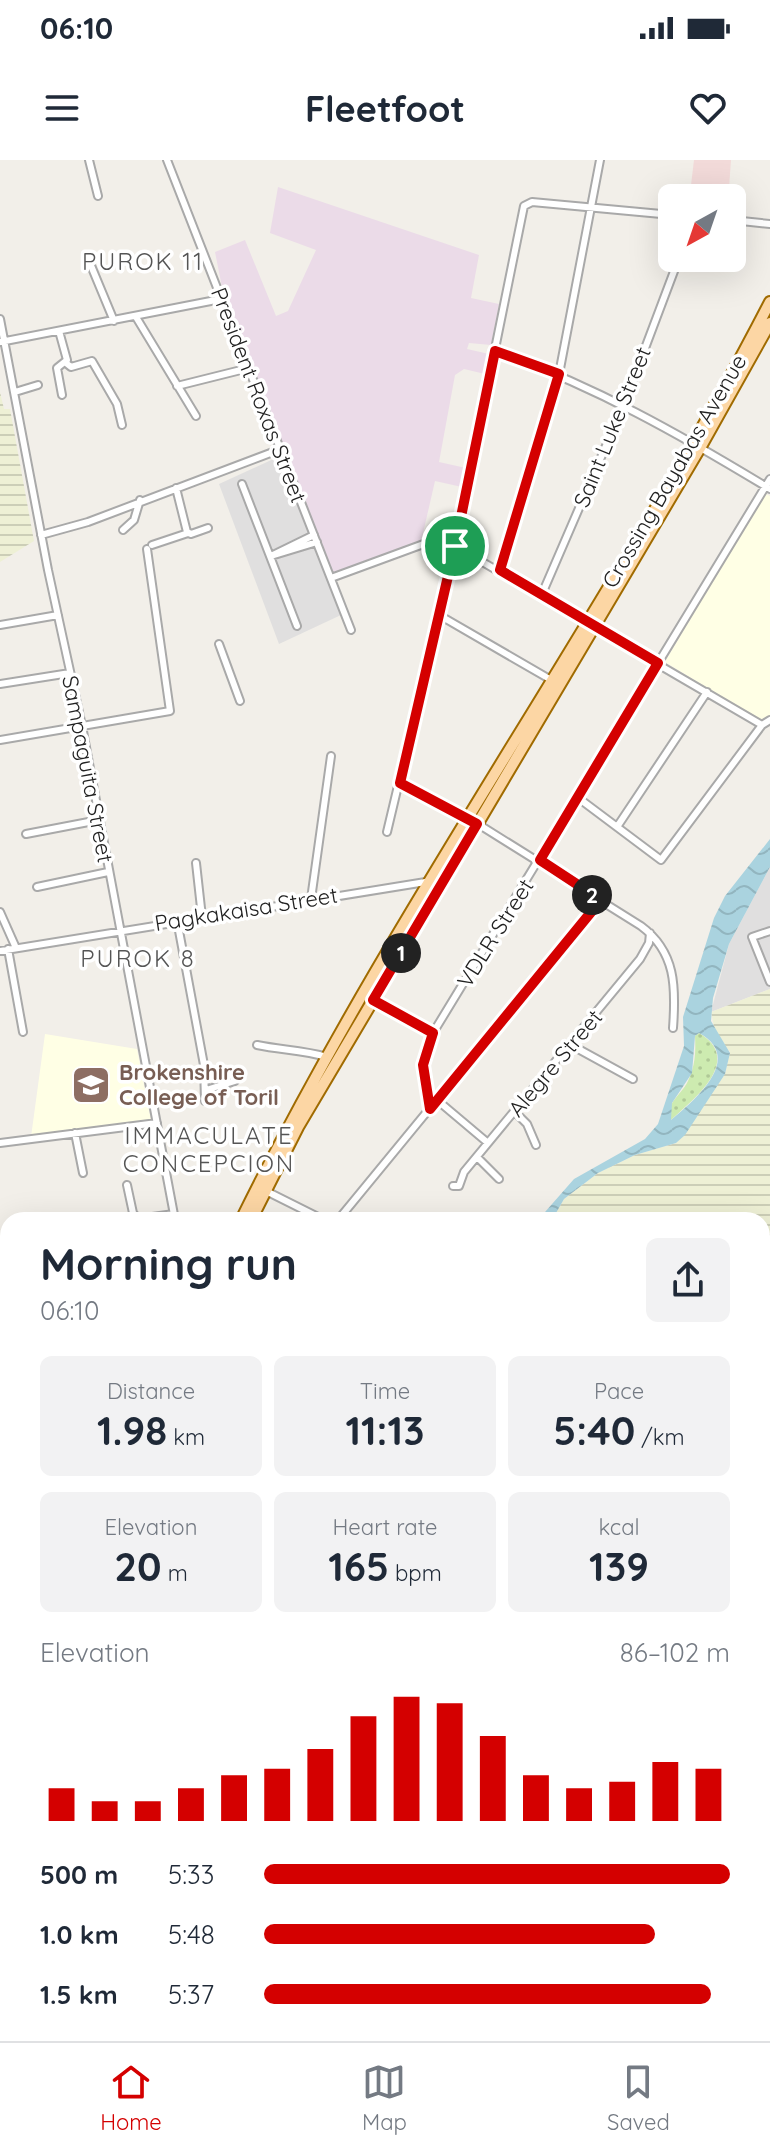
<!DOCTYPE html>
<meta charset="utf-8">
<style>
body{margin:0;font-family:Quicksand,sans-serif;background:#f2f2f3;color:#1f2937;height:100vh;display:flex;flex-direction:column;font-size:30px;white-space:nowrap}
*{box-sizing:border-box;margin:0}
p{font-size:26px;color:#747a83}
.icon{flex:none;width:44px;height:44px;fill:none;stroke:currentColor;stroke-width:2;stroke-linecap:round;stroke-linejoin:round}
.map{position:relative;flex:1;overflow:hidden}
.drawer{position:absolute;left:0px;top:1052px;width:770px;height:830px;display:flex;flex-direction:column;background:#fff;border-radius:24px 24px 0 0;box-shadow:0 8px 32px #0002}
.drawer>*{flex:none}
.needle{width:52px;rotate:220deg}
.tools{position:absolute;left:658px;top:24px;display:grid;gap:16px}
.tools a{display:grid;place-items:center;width:88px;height:88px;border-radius:12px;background:#fff;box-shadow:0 8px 32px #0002;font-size:40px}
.pin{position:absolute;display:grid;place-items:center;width:68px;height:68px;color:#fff;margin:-34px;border:4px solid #fff;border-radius:50%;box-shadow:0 2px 8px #0007}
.km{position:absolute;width:40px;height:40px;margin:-20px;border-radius:50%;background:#222;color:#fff;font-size:22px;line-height:40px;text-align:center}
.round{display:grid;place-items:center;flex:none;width:84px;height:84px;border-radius:12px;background:#f2f2f3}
.summary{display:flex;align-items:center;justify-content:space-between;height:136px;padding:0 40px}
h1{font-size:44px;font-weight:800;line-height:60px}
.figures{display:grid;grid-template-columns:repeat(3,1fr);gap:12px;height:136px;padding:8px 40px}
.figures div{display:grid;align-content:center;border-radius:12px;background:#f2f2f3;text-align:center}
.figures b{font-size:40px;font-weight:800}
.figures small{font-size:22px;font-weight:400}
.figures p{font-size:22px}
.chart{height:224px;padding:16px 40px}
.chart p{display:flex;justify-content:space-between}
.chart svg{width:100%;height:144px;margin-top:8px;stroke:#d40000;stroke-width:6}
ul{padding:0 40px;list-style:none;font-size:26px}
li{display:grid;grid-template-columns:128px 96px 1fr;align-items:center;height:60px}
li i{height:20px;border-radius:10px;background:#d40000}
.status{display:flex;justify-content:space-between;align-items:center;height:56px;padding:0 40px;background:#fff;direction:ltr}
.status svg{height:22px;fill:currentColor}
header{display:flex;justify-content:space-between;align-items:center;height:104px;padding:0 40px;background:#fff;font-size:36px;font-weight:800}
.tabs{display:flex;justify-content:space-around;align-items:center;height:112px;border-top:2px solid #e0e1e3;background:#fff;font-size:22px;color:#747a83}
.tabs a{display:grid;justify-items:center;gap:4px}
.tabs .on{color:#d40000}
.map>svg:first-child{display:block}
</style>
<div class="status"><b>06:10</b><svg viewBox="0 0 49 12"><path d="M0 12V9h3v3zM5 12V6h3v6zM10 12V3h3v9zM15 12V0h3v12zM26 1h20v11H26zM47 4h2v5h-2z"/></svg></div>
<header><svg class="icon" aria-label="menu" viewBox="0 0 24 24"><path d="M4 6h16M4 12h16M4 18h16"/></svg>Fleetfoot<svg class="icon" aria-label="heart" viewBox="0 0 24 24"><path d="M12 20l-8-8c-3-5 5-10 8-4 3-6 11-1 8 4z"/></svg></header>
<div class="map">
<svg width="770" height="1881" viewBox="0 0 770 1881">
<defs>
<pattern id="farmland-rules" width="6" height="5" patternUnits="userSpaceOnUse" patternTransform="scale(2)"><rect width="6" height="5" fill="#eef0d5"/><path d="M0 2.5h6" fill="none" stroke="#ccceb7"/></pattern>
<pattern id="grass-dots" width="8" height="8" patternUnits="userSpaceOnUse" patternTransform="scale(2)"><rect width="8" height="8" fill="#cdebb0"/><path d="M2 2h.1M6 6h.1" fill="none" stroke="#b0c997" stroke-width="1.8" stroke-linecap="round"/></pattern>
<pattern id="water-waves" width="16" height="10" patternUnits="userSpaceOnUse" patternTransform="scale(2)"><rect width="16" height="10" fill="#aad3df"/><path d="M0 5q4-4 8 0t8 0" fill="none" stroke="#92b5bf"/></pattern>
</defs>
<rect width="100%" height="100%" fill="#f2efe9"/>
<!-- residential -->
<path fill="#e0dfdf" d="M280 296 341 455 279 484 219 324Z
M770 707V829L711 852 729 784Z
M197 1874H314L315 1881H197Z"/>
<!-- commercial -->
<path fill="#f2dad9" d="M694 0H731L729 28 691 25Z"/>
<!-- industrial -->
<path fill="#ebdbe8" d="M278 27 479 95 471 138 499 144 491 185 469 183 467 189 489 194 485 214 464 209 455 215 439 302 466 308 462 327 435 321 421 382 333 414 224 137 215 92 245 80 276 156 288 151 316 90 270 73Z"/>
<!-- education -->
<path fill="#ffffe5" d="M764 333 770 336V556L760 560 665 502Z
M45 874 137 889 151 961 31 977Z"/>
<!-- farmland -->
<path fill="url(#farmland-rules)" d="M0 232 4 249H10L34 381 0 402Z
M770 829V1881H315L314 1874H762V1060H552L564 1039 598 1013 635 995 676 983 725 914 730 892 715 872 711 852Z"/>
<!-- grass -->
<path fill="url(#grass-dots)" d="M699 873C744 900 695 938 671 960 664 943 682 935 688 921 695 906 696 893 695 876Z"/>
<!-- water -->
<path fill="url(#water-waves)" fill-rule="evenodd" d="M770 679V707L729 784 713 838 711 861 730 893 725 914 685 975 676 983 635 995 598 1013 564 1039 552 1060H538L574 1019 645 979 658 964 684 886 683 857 714 758 725 736ZM699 873C745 898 695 940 671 960L672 943 692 913 695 876Z"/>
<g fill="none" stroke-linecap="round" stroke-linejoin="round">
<!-- stream -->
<path stroke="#aad3df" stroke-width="2" d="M762 1750 770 1751
M762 1823 770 1833"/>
<!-- river -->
<path stroke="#aad3df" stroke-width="12" d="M148 1874 149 1881
M346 1881 347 1874"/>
<defs>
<path id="minor" d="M89 0 98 36
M167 0 351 470
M732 60 770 64
M87 96 114 161
M136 157 196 256
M0 159 48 410 82 566 175 1060
M59 171 67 200 57 208 62 235
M0 182 221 139
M495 191C593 225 681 275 770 329
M66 203 71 207 92 201 117 244 122 265
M177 226 249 208
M15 232 38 225
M242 324 297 466
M176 328 187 372 191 374 208 368
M123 370 134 360 140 340
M41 375 88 362 281 289
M314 375 271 396 317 382
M152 385 188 373
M500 410 559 214 600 0
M331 418 429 382 455 386 762 565
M542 434 624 244 679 98
M439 455 553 521
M0 465 58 455
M219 484 240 541
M0 524 70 513
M0 580 170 551 147 389
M400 623 468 658
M577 637 661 700 762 565 770 560
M478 664 641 766C676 792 676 827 673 868
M617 667 707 532
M387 672 455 386 524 46 532 42 672 55
M26 674 99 660
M196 703 202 757
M37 727 108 712
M311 739 331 596
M0 752 16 788
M177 760 204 905 205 941
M770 771 752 777 770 822
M8 789 23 872
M0 791 444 719
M373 841 433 873
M257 885C281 890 303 890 327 897
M571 885 633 919
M206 930 235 921
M437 940 488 983
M430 949 423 905 433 873 770 319
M515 952 527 964 536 985
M75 973 83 1013
M0 983 157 963
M477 997 499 1019
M127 1025 133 1053 138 1059 174 1054
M453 1026H459L464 1012 640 799 649 783 650 773
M264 1030 324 1060
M338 1060 601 740
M0 1176 8 1174
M0 1397 8 1395
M40 1874 45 1881
M422 1874 426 1881
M490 1874 495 1881
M0 1875 8 1871"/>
<path id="tertiary" d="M0 1204 8 1237
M197 1874V1881"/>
<path id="primary" d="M241 1060C397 743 608 456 770 142
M251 1060 298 967 700 288 770 163
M0 1561 8 1544"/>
</defs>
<!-- minor casing -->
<use href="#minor" stroke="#a9a9a9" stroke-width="10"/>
<!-- tertiary casing -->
<use href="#tertiary" stroke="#a9a9a9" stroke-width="12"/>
<!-- primary casing -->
<use href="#primary" stroke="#a06b00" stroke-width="14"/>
<!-- minor -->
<use href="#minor" stroke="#fff" stroke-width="6"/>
<!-- tertiary -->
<use href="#tertiary" stroke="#fff" stroke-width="8"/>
<!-- primary -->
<use href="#primary" stroke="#fcd6a4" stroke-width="10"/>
</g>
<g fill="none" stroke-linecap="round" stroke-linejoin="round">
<defs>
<path id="route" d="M495 191 559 214 500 410 658 503 540 700 601 740 430 949 423 905 433 873 373 840 477 664 400 623 455 386Z"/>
</defs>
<!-- route casing -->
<use href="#route" stroke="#fff" stroke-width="16"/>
<!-- route -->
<use href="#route" stroke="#d40000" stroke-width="10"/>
</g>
<!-- icons -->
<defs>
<symbol id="university-square" viewBox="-11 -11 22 22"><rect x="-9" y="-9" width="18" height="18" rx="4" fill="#8d6e63" stroke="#fff"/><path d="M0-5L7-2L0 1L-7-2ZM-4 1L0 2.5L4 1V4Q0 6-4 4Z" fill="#fff"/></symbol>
</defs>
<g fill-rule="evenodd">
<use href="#university-square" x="69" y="903" width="44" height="44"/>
</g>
<g text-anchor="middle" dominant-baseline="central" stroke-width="7" stroke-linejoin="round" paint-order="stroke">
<!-- street labels -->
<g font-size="22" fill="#222" stroke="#fff">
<text transform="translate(259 235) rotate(69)">President Roxas Street</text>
<text transform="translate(612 267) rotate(-68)">Saint Luke Street</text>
<text transform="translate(674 311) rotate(-60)">Crossing Bayabas Avenue</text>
<text transform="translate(88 609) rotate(79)">Sampaguita Street</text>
<text transform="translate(246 749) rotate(-9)">Pagkakaisa Street</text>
<text transform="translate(495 773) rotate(-58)">VDLR Street</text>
<text transform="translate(555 903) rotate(-50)">Alegre Street</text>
</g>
<!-- education labels -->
<g font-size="22" font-weight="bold" fill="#785e54" stroke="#fff" text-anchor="start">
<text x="119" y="912">Brokenshire<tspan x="119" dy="25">College of Toril</tspan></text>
</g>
<!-- neighbourhood labels -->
<g font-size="24" letter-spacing="2" fill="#555" stroke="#fff">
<text x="143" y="101">PUROK 11</text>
<text x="138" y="798">PUROK 8</text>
<text x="209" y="975">IMMACULATE<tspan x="209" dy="28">CONCEPCION</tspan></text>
</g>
</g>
</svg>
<div class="tools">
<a><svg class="needle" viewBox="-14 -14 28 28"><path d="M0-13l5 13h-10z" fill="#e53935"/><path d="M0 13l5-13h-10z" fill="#747a83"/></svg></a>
</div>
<div class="pin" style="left:455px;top:386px;background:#1e9e55"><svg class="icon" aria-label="arrive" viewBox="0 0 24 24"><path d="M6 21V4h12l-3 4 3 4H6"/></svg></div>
<b class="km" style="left:401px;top:793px">1</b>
<b class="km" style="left:592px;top:735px">2</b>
<section class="drawer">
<div class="summary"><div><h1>Morning run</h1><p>06:10</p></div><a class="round"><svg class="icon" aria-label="share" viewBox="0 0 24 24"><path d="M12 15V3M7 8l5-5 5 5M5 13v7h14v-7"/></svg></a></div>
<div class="figures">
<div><p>Distance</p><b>1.98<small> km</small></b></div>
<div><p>Time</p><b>11:13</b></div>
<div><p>Pace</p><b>5:40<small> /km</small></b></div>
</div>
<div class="figures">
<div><p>Elevation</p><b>20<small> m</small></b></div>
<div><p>Heart rate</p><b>165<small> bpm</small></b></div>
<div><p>kcal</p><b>139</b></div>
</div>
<div class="chart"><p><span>Elevation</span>86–102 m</p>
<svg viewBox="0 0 160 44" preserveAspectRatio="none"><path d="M5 44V34M15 44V38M25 44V38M35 44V34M45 44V30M55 44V28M65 44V22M75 44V12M85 44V6M95 44V8M105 44V18M115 44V30M125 44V34M135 44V32M145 44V26M155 44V28"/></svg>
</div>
<ul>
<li><b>500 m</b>5:33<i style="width:100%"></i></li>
<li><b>1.0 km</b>5:48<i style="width:84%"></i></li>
<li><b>1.5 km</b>5:37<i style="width:96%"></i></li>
</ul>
</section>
</div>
<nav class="tabs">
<a class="on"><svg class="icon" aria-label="home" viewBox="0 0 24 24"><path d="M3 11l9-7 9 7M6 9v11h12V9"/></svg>Home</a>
<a><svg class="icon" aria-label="map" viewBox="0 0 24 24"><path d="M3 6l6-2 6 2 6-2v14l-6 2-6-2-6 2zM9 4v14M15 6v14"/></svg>Map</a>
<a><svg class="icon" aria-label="saved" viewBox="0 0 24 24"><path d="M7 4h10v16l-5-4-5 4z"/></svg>Saved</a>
</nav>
